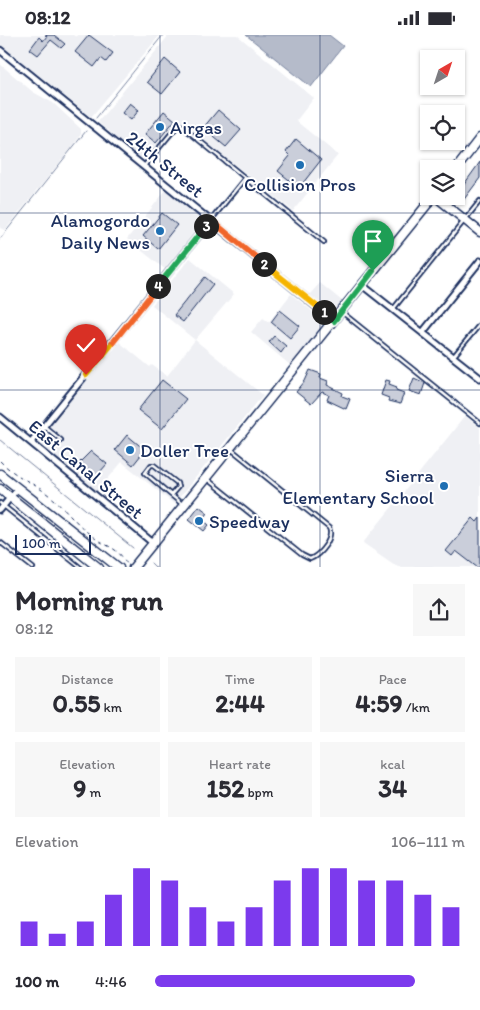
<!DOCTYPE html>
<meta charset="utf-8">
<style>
body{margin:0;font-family:Itim,sans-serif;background:#f7f7f7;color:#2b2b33;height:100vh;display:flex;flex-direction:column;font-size:19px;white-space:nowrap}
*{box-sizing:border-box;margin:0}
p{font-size:16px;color:#7c7c81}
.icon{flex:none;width:28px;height:28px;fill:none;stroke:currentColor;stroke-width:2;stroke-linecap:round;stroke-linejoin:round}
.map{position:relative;height:532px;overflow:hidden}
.details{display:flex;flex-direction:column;background:#fff;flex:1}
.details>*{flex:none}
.needle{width:32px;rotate:39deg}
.buttons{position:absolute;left:420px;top:15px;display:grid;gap:10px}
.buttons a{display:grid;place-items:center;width:45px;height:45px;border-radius:0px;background:#fff;box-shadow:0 1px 4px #0004;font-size:25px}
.scale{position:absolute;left:15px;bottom:12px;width:76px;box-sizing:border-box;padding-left:5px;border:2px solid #1b2f5e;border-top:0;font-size:14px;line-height:18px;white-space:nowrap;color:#1b2f5e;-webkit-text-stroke:4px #fff;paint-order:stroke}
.pin{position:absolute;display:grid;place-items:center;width:42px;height:42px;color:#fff;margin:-51px -21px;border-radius:50% 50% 50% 0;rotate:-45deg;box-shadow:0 0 5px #0007}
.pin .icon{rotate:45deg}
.km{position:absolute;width:25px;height:25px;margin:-12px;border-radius:50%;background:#222;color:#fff;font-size:14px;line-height:25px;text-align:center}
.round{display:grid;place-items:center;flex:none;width:52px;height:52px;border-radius:0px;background:#f7f7f7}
.overview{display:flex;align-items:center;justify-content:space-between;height:85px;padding:0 15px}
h1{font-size:28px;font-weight:700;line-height:38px}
.stats{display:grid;grid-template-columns:repeat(3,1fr);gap:8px;height:85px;padding:5px 15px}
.stats div{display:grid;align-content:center;border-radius:0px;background:#f7f7f7;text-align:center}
.stats b{font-size:25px;font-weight:700}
.stats small{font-size:14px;font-weight:400}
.stats p{font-size:14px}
.chart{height:140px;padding:10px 15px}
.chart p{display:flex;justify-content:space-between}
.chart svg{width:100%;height:90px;margin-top:5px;stroke:#7c3aed;stroke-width:6}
ul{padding:0 15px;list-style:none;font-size:16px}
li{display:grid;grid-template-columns:80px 60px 1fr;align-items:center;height:38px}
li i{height:12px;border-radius:6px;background:#7c3aed}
.status{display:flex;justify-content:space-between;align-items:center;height:35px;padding:0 25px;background:#fff;direction:ltr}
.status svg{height:14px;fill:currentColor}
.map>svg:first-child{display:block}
</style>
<div class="status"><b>08:12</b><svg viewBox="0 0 49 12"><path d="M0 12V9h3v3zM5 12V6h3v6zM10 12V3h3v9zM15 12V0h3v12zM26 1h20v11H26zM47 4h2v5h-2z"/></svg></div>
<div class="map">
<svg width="480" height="533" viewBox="0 0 480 533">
<rect width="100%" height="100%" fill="#fff"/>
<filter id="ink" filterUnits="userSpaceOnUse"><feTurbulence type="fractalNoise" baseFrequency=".02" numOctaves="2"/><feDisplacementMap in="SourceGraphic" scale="10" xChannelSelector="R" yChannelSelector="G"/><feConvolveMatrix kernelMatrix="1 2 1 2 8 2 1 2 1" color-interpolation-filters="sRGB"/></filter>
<g filter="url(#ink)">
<!-- built -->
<path fill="#eff0f4" d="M0 0H73L76 2 77 0H160L91 82 0 9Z
M169 0H237L314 63 296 86 338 120 293 176 179 85 144 127 98 87Z
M0 29 33 57 53 68 81 94V99L73 111 5 195 0 193Z
M166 155 201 183 203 190 166 235 127 204Z
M190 223 234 259 195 305 263 360 174 469 122 427 97 457 38 408 39 404 118 306 150 332 152 330 167 341 195 305 152 270Z
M320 248 342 266 333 277 329 276 309 260Z
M291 259 322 284 324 288 290 330 251 297 263 283 269 287Z
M465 381 480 393V532H398L363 508Z"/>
<!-- water -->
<path fill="#b5bbca" stroke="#77839f" d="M246 0H329L343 11 311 52Z"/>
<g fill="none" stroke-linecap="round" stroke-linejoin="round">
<!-- stream -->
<path stroke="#77839f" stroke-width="1" d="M96 83 163 0
M0 204 86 96
M0 405 133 513
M151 528 156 533"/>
</g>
<!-- building -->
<path fill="#caceda" stroke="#1b2f5e" d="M45 0H54L65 9 61 13 51 5 38 20 30 14 39 2 43 6 47 1Z
M89 0 113 18 106 27 101 23 94 32 75 17Z
M165 24 180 37 162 59 147 47Z
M130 68 139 75 131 85 122 78Z
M218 75 241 95 226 112 203 93Z
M164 76 175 85 156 108 145 99Z
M296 104 321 125 299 153 278 136 290 121 286 117Z
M480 127V143L462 167 455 162Z
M162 178 177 190 158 214 143 201Z
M205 242 213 249 183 287 174 280Z
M280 275 300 291 290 303 271 287Z
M274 301 286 311 281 318 269 307Z
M310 335 321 339 320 343 328 346 327 350 343 358 342 361 350 364 346 374 327 365 329 360 322 357 311 369 296 357 305 346Z
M414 343 425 348 421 360 409 356Z
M162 345 186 364 162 394 138 375Z
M386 345 390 346 389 349 397 352 396 355 404 358 400 369 388 366 389 363 381 360Z
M127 400 145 415 133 430 115 415Z
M91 416 107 429 100 437 101 439 98 443 79 428Z
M199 471 208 478 203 485 209 490 204 496 189 484Z
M473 483 477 487 480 483V533H478L456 516 452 521 446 516Z"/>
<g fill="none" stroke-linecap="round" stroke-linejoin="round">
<defs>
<path id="lane" d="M144 131 179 89 324 207
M212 184 245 143
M394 273 480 166
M343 278 480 388
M453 322 480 289
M44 391 61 405
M207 444 302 520 310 524C320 520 334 503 329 493L231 414
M171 460 145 438 151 430H154L177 448 178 452 171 460 182 469
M0 468 81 533
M0 507 33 533"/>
<path id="street" d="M0 15 334 286
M362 250 480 343
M423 297 480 226
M0 382 153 508
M31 407 211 185
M0 475 18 453"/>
<path id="secondary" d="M456 134 480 103
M435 161 480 197
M0 439 119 533
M0 454 99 533
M133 533 434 161"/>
</defs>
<!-- lane casing -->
<use href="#lane" stroke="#1b2f5e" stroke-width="6"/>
<!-- street casing -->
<use href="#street" stroke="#1b2f5e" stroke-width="9"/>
<!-- secondary casing -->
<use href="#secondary" stroke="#1b2f5e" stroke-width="11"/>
<!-- path -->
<path stroke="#1b2f5e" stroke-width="1" stroke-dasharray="4 4" stroke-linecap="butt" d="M0 426C17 443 33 447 50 461 66 473 76 489 92 501 107 513 116 510 127 529"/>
<!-- lane -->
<use href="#lane" stroke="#fff" stroke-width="2.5"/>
<!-- street -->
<use href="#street" stroke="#fff" stroke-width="5"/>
<!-- secondary -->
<use href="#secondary" stroke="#fff" stroke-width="8"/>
</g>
</g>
<g fill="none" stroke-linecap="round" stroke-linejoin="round" filter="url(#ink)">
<defs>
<path id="split-1" d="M324 277 334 286 373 236"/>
<path id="split-2" d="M264 229 324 277"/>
<path id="split-3" d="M206 191 211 185 264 229"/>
<path id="split-4" d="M158 251 206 191"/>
<path id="split-5" d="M110 311 158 251"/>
<path id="split-6" d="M86 340 110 311"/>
</defs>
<!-- split-1 casing -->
<use href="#split-1" stroke="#fff" stroke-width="10"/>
<!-- split-2 casing -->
<use href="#split-2" stroke="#fff" stroke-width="10"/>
<!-- split-3 casing -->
<use href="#split-3" stroke="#fff" stroke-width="10"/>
<!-- split-4 casing -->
<use href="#split-4" stroke="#fff" stroke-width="10"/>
<!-- split-5 casing -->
<use href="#split-5" stroke="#fff" stroke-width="10"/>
<!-- split-6 casing -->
<use href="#split-6" stroke="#fff" stroke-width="10"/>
<!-- split-1 -->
<use href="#split-1" stroke="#22a559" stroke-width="6"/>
<!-- split-2 -->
<use href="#split-2" stroke="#f5b400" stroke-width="6"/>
<!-- split-3 -->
<use href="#split-3" stroke="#f0652b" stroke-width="6"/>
<!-- split-4 -->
<use href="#split-4" stroke="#22a559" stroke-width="6"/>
<!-- split-5 -->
<use href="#split-5" stroke="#f0652b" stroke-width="6"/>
<!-- split-6 -->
<use href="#split-6" stroke="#f5b400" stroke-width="6"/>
</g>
<!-- grid -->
<path fill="none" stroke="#1b2f5e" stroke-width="1" stroke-opacity="0.55" d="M160 0V533M320 0V533M0 178H480M0 355H480"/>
<!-- markers -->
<g fill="#1f6fb2" stroke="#fff" stroke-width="2">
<circle cx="160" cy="92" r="5"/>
<circle cx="300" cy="130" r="5"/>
<circle cx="160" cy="196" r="5"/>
<circle cx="130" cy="415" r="5"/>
<circle cx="444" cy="451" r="5"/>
<circle cx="199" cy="486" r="5"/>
</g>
<g text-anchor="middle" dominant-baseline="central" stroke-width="4" stroke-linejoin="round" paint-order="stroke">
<!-- poi labels -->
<g font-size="19" fill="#1b2f5e" stroke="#fff" text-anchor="start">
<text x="170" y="92">Airgas</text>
<text x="300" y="149" text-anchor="middle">Collision Pros</text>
<text x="150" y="185" text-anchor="end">Alamogordo<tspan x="150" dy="22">Daily News</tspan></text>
<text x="140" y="415">Doller Tree</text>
<text x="434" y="440" text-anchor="end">Sierra<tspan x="434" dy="22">Elementary School</tspan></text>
<text x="209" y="486">Speedway</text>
</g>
<!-- street labels -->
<g font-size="19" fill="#1b2f5e" stroke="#fff">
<text transform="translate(165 129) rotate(39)">24th Street</text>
<text transform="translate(86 434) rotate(40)">East Canal Street</text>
</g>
</g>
</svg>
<div class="buttons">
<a><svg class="needle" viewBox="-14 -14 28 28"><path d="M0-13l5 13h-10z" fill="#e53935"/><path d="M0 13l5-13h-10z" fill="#7c7c81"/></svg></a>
<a><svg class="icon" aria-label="locate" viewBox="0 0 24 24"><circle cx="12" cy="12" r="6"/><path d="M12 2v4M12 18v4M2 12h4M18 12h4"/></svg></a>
<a><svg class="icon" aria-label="layers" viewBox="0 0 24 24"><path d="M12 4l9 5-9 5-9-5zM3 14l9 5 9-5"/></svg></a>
</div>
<div class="scale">100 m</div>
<div class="pin" style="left:373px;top:236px;background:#1e9e55"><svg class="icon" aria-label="arrive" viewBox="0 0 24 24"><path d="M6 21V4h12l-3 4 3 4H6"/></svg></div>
<div class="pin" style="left:86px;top:340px;background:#d93025"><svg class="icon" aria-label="check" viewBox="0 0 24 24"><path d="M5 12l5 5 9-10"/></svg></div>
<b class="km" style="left:324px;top:277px">1</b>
<b class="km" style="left:264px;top:229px">2</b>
<b class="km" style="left:206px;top:191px">3</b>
<b class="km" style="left:158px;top:251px">4</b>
</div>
<section class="details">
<div class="overview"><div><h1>Morning run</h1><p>08:12</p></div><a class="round"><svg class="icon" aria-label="share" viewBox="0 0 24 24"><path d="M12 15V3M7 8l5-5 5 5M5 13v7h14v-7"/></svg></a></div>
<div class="stats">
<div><p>Distance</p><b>0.55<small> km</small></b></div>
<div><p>Time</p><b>2:44</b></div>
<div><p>Pace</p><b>4:59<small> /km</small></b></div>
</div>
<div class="stats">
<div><p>Elevation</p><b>9<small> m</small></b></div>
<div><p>Heart rate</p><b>152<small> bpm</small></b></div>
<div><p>kcal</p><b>34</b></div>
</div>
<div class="chart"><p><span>Elevation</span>106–111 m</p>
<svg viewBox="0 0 160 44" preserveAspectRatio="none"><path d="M5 44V32M15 44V38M25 44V32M35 44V19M45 44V6M55 44V12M65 44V25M75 44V32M85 44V25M95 44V12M105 44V6M115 44V6M125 44V12M135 44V12M145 44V19M155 44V25"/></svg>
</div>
<ul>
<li><b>100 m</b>4:46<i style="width:84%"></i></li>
</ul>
</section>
